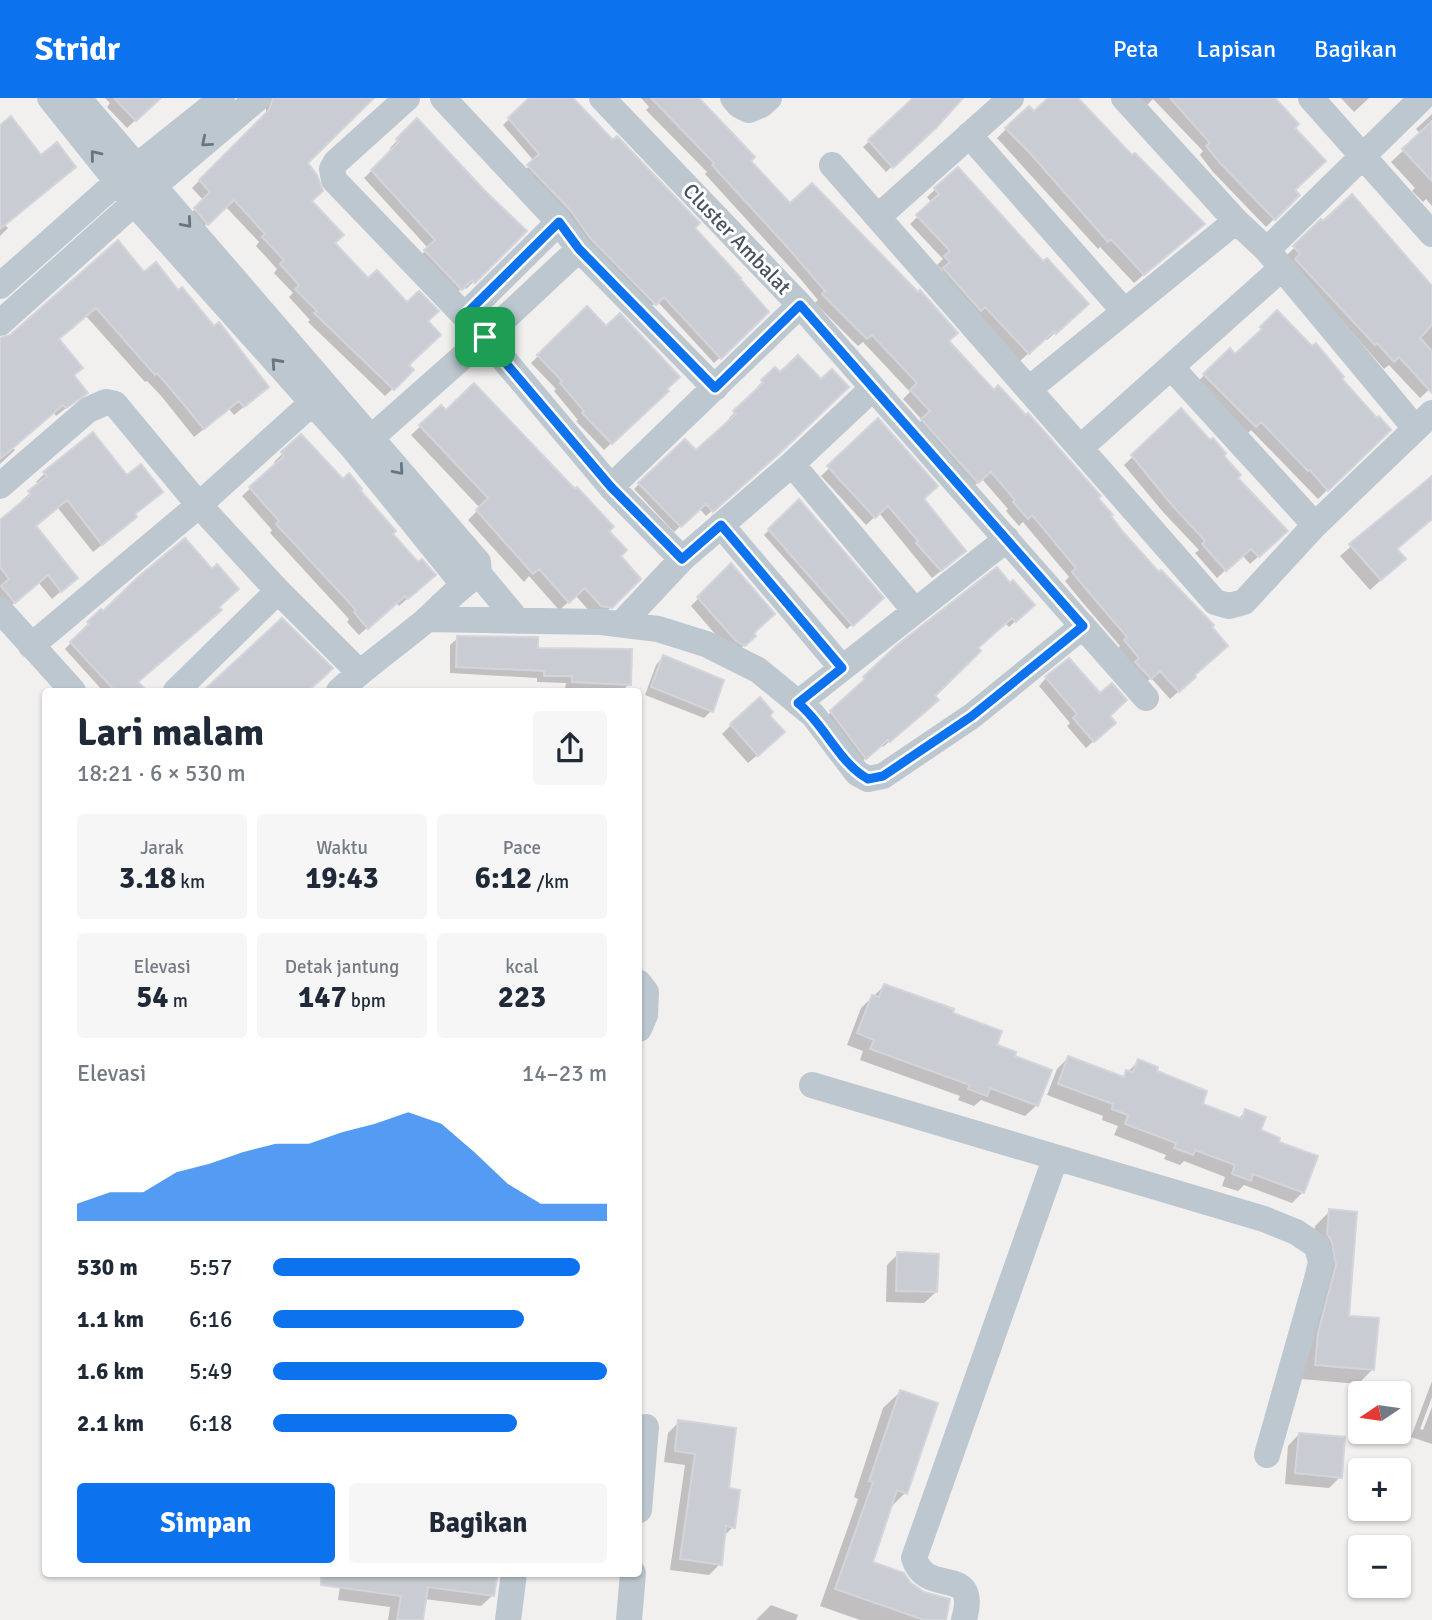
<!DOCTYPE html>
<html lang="id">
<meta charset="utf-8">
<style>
body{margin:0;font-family:Signika,sans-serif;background:#f6f6f7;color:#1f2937;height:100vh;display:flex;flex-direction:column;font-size:26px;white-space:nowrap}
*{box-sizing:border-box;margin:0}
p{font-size:23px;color:#747a83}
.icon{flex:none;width:38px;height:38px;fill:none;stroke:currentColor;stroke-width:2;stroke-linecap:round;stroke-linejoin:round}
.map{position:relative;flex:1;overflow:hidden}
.sheet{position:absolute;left:42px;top:590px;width:600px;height:889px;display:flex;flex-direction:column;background:#fff;border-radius:7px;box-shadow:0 2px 5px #0004}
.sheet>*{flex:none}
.needle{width:46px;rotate:257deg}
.buttons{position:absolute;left:1348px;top:1283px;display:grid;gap:14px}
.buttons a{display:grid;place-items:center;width:63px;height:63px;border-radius:7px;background:#fff;box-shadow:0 2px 5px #0004;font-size:35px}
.pin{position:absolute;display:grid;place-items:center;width:60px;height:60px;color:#fff;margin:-30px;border-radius:14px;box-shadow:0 4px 10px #0006}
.round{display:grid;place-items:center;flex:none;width:74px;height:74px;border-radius:7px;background:#f6f6f7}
.headline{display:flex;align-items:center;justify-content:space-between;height:119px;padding:0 35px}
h1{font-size:38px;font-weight:700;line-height:52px}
.metrics{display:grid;grid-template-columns:repeat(3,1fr);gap:10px;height:119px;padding:7px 35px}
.metrics div{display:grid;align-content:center;border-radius:7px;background:#f6f6f7;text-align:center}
.metrics b{font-size:30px;font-weight:700}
.metrics small{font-size:19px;font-weight:400}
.metrics p{font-size:19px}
.chart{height:196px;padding:14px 35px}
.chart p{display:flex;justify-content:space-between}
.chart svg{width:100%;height:126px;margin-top:7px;fill:#0d72ee;opacity:.7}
.cta{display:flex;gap:14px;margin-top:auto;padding:14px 35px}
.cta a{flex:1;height:80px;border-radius:7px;background:#0d72ee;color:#fff;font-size:28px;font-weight:700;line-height:80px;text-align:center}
.cta a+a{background:#f6f6f7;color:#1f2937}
ul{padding:0 35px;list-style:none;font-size:23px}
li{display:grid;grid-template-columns:112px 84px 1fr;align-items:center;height:52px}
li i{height:18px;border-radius:9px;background:#0d72ee}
header{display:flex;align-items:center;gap:42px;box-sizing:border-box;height:98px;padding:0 35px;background:#0d72ee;color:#fff}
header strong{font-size:33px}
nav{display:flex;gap:38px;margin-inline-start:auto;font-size:24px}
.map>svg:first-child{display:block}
</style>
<header>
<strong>Stridr</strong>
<nav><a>Peta</a><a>Lapisan</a><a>Bagikan</a></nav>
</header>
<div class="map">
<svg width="1432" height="1522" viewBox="0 0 1432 1522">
<rect width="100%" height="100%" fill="#f2efef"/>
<!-- shadow -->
<path fill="#0003" d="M105 0H159L127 30 107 9 110 5Z
M264 0H373L306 65 310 103 333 146 368 183 407 206 426 223 407 267 412 272 385 298 308 224 310 222 289 199 293 195 274 175 277 171 256 148 259 144 225 108 199 133 187 119 204 103 192 90 266 15V5Z
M528 0H572L767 214 714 265 657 203 649 211 523 74 534 63 503 27 530 2Z
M641 0H694L790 108 946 243 1096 400 1108 418 1193 578 1186 587 1170 601 1151 580 1142 588 1117 551 1120 548 1083 505 1065 483 1069 479 1023 424 1019 428 1006 413 1008 411 982 381 969 392 914 330 922 322 903 301 910 294 863 244 858 248 815 205 818 202 797 177 705 76 707 74 646 12 649 9Z
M917 0H964L886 74 863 49Z
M1050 0H1077L1193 135 1134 185 1100 149 1098 151 997 40 1028 10 1033 16Z
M1139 0H1269L1293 30V92L1298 97 1266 129 1213 74 1200 57 1203 53 1153 1 1146 8Z
M1341 0H1369L1354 14Z
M1432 16V108L1426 101 1423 104 1412 93 1415 90 1391 64 1421 36 1416 31Z
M417 23 484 94 525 134 466 191 464 188 453 198 417 161 428 150 364 80 392 53 390 50Z
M0 29 64 78 5 127 8 130 0 138Z
M958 71 1079 214 1047 242 1045 240 1020 263 937 179 943 173 937 167 943 161 910 126 932 105 927 99Z
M1321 123 1432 191V289L1420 300 1389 267 1384 271 1286 158Z
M143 177 258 297 234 317 229 311 194 339 162 299 147 283 145 284 86 218 57 242 72 278 85 295 56 318 54 315 12 350 15 352 0 366V245Z
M587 210 666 293 604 352 576 323 578 322 554 293 556 291 531 265Z
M1277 214 1377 323 1389 332 1318 401 1251 332 1246 337 1195 286 1230 253 1235 258Z
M775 271 780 277 821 284 841 295 706 418 699 410 674 434 634 391 685 343 696 355 731 322 729 320 759 291 757 289Z
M441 309 607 433 619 459 639 481 602 518 592 516 576 498 559 512 529 478 524 484 468 422 480 410 411 337Z
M1181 313 1222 358 1278 441 1250 466 1242 457 1217 480 1195 455 1199 452 1163 414 1124 367Z
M878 323 956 461 932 480 879 415 866 427 821 378Z
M301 338 343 383 358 392 425 485 399 508 396 504 359 537 347 524 349 521 270 435 272 432 242 398 276 367 274 364Z
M45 375 127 379 153 402 133 417 126 427 93 454 58 410 35 428 67 488 52 501 38 484 6 512 0 505V425L23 405 21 403 39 387 36 384Z
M1432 378V422L1396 452 1392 472 1370 492 1340 458Z
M799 403 881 500 847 531 764 437Z
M731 467 754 538 736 555 728 551 691 508Z
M101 513 136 584 145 593H103L65 551Z
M1027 513 1009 529 1005 525 976 550 933 598 930 608 883 649 881 646 859 666 825 620 899 550Z
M282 522 324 577 306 593H204Z
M458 540 536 551 629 586 622 593 565 591 566 585 537 584V580L450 575V547Z
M663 559 711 613 704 620 645 597 656 567Z
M1046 580 1108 618 1106 632 1086 650 1067 628 1070 625 1039 588Z
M768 618 774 643 748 665 722 636 731 627Z
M884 888 950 916 1013 959 1037 1007 1025 1018 981 1002 974 1008 958 1002 960 998 860 962 863 953 847 947 861 910Z
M1068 960 1121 980 1139 963 1200 1007 1238 1021 1246 1013 1258 1033 1276 1045 1303 1094 1292 1105 1244 1087 1238 1093 1222 1088 1225 1079 1184 1063 1180 1067 1164 1061 1166 1057 1114 1037 1118 1028 1102 1022 1103 1018 1047 997 1057 971Z
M1330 1113 1347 1219 1373 1271 1358 1286 1301 1281 1315 1128Z
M898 1156 936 1194 924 1205 886 1204 887 1167Z
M1432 1283V1299L1420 1331 1423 1332 1432 1309V1346L1411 1339Z
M900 1294 905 1395 889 1411 871 1465 944 1522H860L820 1508 858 1401 854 1399 883 1310Z
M679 1324 727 1392 733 1429 723 1439 720 1466 709 1477 670 1472 685 1367 664 1364 668 1335Z
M1299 1336 1340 1379 1329 1390 1285 1386 1288 1348Z
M342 1475 493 1497 481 1508 424 1501 421 1522H388L390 1509 338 1502Z
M771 1507 798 1517 796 1522H756Z"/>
<!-- building -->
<path fill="#c9ccd2" stroke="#d3d5db" stroke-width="2" d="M114 0H161L136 23Z
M273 0H374L308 65 317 77 323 93 312 103 344 137 335 145 368 180 377 172 407 204 419 193 439 213 428 223 441 237 409 267 414 272 394 292 314 215 317 213 295 191 299 187 280 166 284 162 262 139 265 136 234 102 208 127 194 110 210 94 199 82 269 12Z
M529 0H573L613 42 617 38 700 125 695 130 741 180 740 181 769 214 721 261 664 199 656 207 591 141 571 113 527 67 539 56 508 20Z
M651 0H699L755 59 751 63 790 105 812 85 918 194 920 192 958 235 949 243 994 292 998 287 1026 317 1028 315 1101 398 1098 400 1113 417 1111 418 1123 434 1159 474 1161 472 1214 527 1212 529 1228 548 1195 577 1196 579 1179 594 1160 573 1151 581 1135 564 1139 560 1124 542 1127 539 1091 497 1072 474 1076 470 1032 417 1028 421 1013 404 1015 402 991 374 978 385 921 321 930 313 910 292 917 285 872 237 867 241 822 196 825 193 788 150 712 67 714 65Z
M913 0H963L937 29 893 70 868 42Z
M1048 0H1078L1132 57 1135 55 1205 126 1144 177 1111 141 1108 144 1029 54 1005 30 1029 8 1034 13Z
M1170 0H1275L1299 26 1295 30 1326 63 1295 92 1300 97 1275 122 1221 66 1206 48 1210 45Z
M11 18 41 57 57 44 76 69 0 131V27Z
M417 20 485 93 527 133 475 185 472 182 462 192 424 152 435 142 371 72 399 44 396 41Z
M1432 23V83L1402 51Z
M958 69 1043 163 1047 160 1089 206 1056 236 1054 233 1029 256 985 209 981 213 943 170 950 164 944 158 950 153 916 117 939 96 934 90Z
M1352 96 1432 188V227L1420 240 1432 253V295L1399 259 1394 264 1377 245 1375 247 1295 161 1300 156 1293 148 1321 121 1323 123Z
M118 142 144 174 156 164 178 192 182 189 214 228 219 224 269 289 244 309 239 303 204 331 170 290 157 275 155 277 96 210 59 241 83 270 74 277 88 295 66 310 63 307 0 361V240L10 237Z
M587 208 606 228 620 215 680 279 667 291 669 293 612 346 582 315 584 313 560 285 562 283 537 257Z
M1277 212 1312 248 1316 245 1344 279 1342 281 1377 320 1379 318 1391 332 1328 393 1310 372 1308 373 1261 324 1256 329 1203 276 1230 250 1235 256 1262 231 1260 229Z
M798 257 821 281 832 271 849 289 781 354 713 414 706 406 681 429 638 385 685 341 696 352 736 316 733 313 763 285 761 282 775 269 780 274Z
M474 285 575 391 577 389 614 429 609 433 627 452 621 458 641 481 612 510 601 508 585 490 569 505 539 471 533 476 476 412 488 400 419 327 441 307 446 312Z
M1181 310 1210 342 1213 340 1226 355 1224 358 1241 377 1238 380 1288 433 1259 459 1251 451 1226 473 1202 446 1205 443 1171 406 1131 357Z
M878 320 938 388 924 401 966 453 941 473 916 445 918 443 888 408 875 420 827 368Z
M93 334 127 377 141 366 163 394 135 416 137 419 102 447 67 402 36 428 78 480 61 494 48 477 15 505 1 488 9 481 0 469V422L31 396 28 393 47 378 43 374Z
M301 336 343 381 349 375 362 391 360 392 396 433 393 436 418 464 422 461 436 477 408 501 405 498 368 531 354 514 356 512 276 426 279 423 249 389 284 358 281 354Z
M1432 378V421L1397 451 1406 461 1381 482 1349 446Z
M799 401 884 500 853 528 768 431Z
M185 440 212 471 217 466 239 491 219 509 222 512 138 584 147 593H115L70 544 89 526 87 524 101 511 103 513 138 479Z
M731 465 775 516 754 535 756 538 745 548 736 543 697 499Z
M997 469 1010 485 1013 482 1035 507 1016 524 1012 520 978 550 981 553 935 598 939 602 890 644 888 642 866 661 830 613 865 581 863 579 897 547Z
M282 520 333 570 325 578 308 593H203Z
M457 538 538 539V550L632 551 631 587 572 584V578H544V573L456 569Z
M663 557 724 582 713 614 651 589Z
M1069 560 1100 595 1112 585 1127 602 1110 618 1116 625 1094 644 1073 620 1077 616 1045 579Z
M760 599 773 614 770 618 785 634 758 658 730 626Z
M884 886 954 911 953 915 1002 933 997 947 1016 954 1015 958 1052 972 1038 1008 990 990 987 998 968 991 970 987 870 951 874 942 857 935 872 897 879 899Z
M1068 958 1124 979 1126 972 1133 974 1138 961 1158 969 1157 973 1207 993 1203 1006 1242 1021 1245 1011 1266 1019 1261 1032 1280 1040 1279 1044 1318 1058 1304 1095 1253 1076 1251 1083 1232 1076 1235 1067 1195 1052 1193 1057 1174 1050 1176 1045 1125 1026 1128 1017 1112 1011 1113 1006 1058 986Z
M1329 1111 1357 1114 1349 1218 1379 1220 1374 1272 1315 1267 1318 1235 1336 1167 1332 1144 1327 1136Z
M897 1154 939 1156 937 1194 896 1193Z
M900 1292 938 1305 907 1396 897 1392 873 1464 904 1475 911 1485 924 1494 950 1501 946 1522H924L835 1491 873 1384 869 1383Z
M678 1322 736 1330 729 1390 740 1392 735 1430 726 1428 722 1467 680 1461 695 1356 675 1353Z
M1299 1335 1345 1339 1342 1380 1295 1375Z
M321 1475H498L494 1498 428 1489 423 1522H397L401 1498 321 1487Z"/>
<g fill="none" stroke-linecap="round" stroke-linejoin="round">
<!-- minor -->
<path stroke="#bcc7cf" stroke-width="26" d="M50 0 134 105 353 350 463 486
M78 0 478 464 479 476C458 489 443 507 425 523 396 547 366 568 339 593
M407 0 336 64 332 71 334 82 485 239 611 389 682 461
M443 0 559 124 579 151 715 290
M602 0 800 207 1146 600
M733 0 739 7 749 12 761 7 769 0
M1124 0 1236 123 1267 152 1415 330
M1311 0 1432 136
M969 37 1124 213
M832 67 1215 504 1229 508 1244 504 1315 427 1432 315
M879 118 1011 0
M1267 152 1422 0
M0 188 117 84 222 0
M465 217 559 124
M0 225 134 105 258 0
M1171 269 1315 427
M1029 291 1236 123
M371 340 485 239 579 151
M1080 350 1282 170
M792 366 915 513
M0 388 88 312 106 304 115 306 199 407 278 493 359 574
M611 389 800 207
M721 427 842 570
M479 476 518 523
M0 512 73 593
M427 521 601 524 658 531 706 546 758 572 813 617 857 675 868 681 883 678 972 618 1083 528
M621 526 682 461 792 366 873 290
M31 548 199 407 323 295
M176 593 278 493
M798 605 1007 441
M639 885 646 894 645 917 639 931
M812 987 1264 1121 1296 1134 1317 1148 1321 1164 1317 1181 1267 1357
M639 1412 646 1329
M508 1522 514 1475
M629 1522 633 1475
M964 1522C980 1464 927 1501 914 1460L1055 1061"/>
</g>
<!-- one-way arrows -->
<defs><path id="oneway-chevron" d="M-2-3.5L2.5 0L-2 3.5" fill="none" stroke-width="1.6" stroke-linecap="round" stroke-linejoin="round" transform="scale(1.75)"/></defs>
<g stroke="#697680">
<use href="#oneway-chevron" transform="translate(206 44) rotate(140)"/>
<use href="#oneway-chevron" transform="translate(95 57) rotate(-129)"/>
<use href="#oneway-chevron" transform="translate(187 125) rotate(49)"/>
<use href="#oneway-chevron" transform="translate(276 265) rotate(-132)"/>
<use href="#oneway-chevron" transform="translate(399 372) rotate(49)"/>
</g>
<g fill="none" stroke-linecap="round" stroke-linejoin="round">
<defs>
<path id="route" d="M559 124 579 151 715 290 800 207 1083 528 972 618 883 678 868 681C839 665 825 627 798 605L842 570 721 427 682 461 611 389 465 217Z"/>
</defs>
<!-- route casing -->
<use href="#route" stroke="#fff" stroke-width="14"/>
<!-- route -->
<use href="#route" stroke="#0d72ee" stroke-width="9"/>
</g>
<g text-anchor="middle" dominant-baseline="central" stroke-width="6" stroke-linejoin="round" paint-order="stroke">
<!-- street labels -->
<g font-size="21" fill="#46535e" stroke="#fff">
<text transform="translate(737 141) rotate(46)">Cluster Ambalat</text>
</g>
</g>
</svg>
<div class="buttons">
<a><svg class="needle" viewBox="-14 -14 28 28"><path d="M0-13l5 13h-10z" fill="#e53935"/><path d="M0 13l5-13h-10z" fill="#747a83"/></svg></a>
<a>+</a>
<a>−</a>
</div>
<div class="pin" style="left:485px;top:239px;background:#1e9e55"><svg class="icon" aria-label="arrive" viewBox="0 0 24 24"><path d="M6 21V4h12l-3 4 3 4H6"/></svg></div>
<section class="sheet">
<div class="headline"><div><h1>Lari malam</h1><p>18:21 · 6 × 530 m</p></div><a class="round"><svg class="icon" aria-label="share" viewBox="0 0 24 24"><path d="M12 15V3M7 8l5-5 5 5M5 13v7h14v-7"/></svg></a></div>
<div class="metrics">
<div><p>Jarak</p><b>3.18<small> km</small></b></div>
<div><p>Waktu</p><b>19:43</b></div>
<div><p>Pace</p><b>6:12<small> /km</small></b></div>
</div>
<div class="metrics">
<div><p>Elevasi</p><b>54<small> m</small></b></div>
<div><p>Detak jantung</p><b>147<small> bpm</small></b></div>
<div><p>kcal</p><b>223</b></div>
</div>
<div class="chart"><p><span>Elevasi</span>14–23 m</p>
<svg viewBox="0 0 160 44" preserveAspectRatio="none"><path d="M0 44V38L10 34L20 34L30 27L40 24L50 20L60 17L70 17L80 13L90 10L100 6L110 10L120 20L130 31L140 38L150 38L160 38V44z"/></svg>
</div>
<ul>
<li><b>530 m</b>5:57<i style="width:92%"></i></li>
<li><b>1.1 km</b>6:16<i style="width:75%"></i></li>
<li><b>1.6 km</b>5:49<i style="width:100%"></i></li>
<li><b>2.1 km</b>6:18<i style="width:73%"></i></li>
</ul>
<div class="cta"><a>Simpan</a><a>Bagikan</a></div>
</section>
</div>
